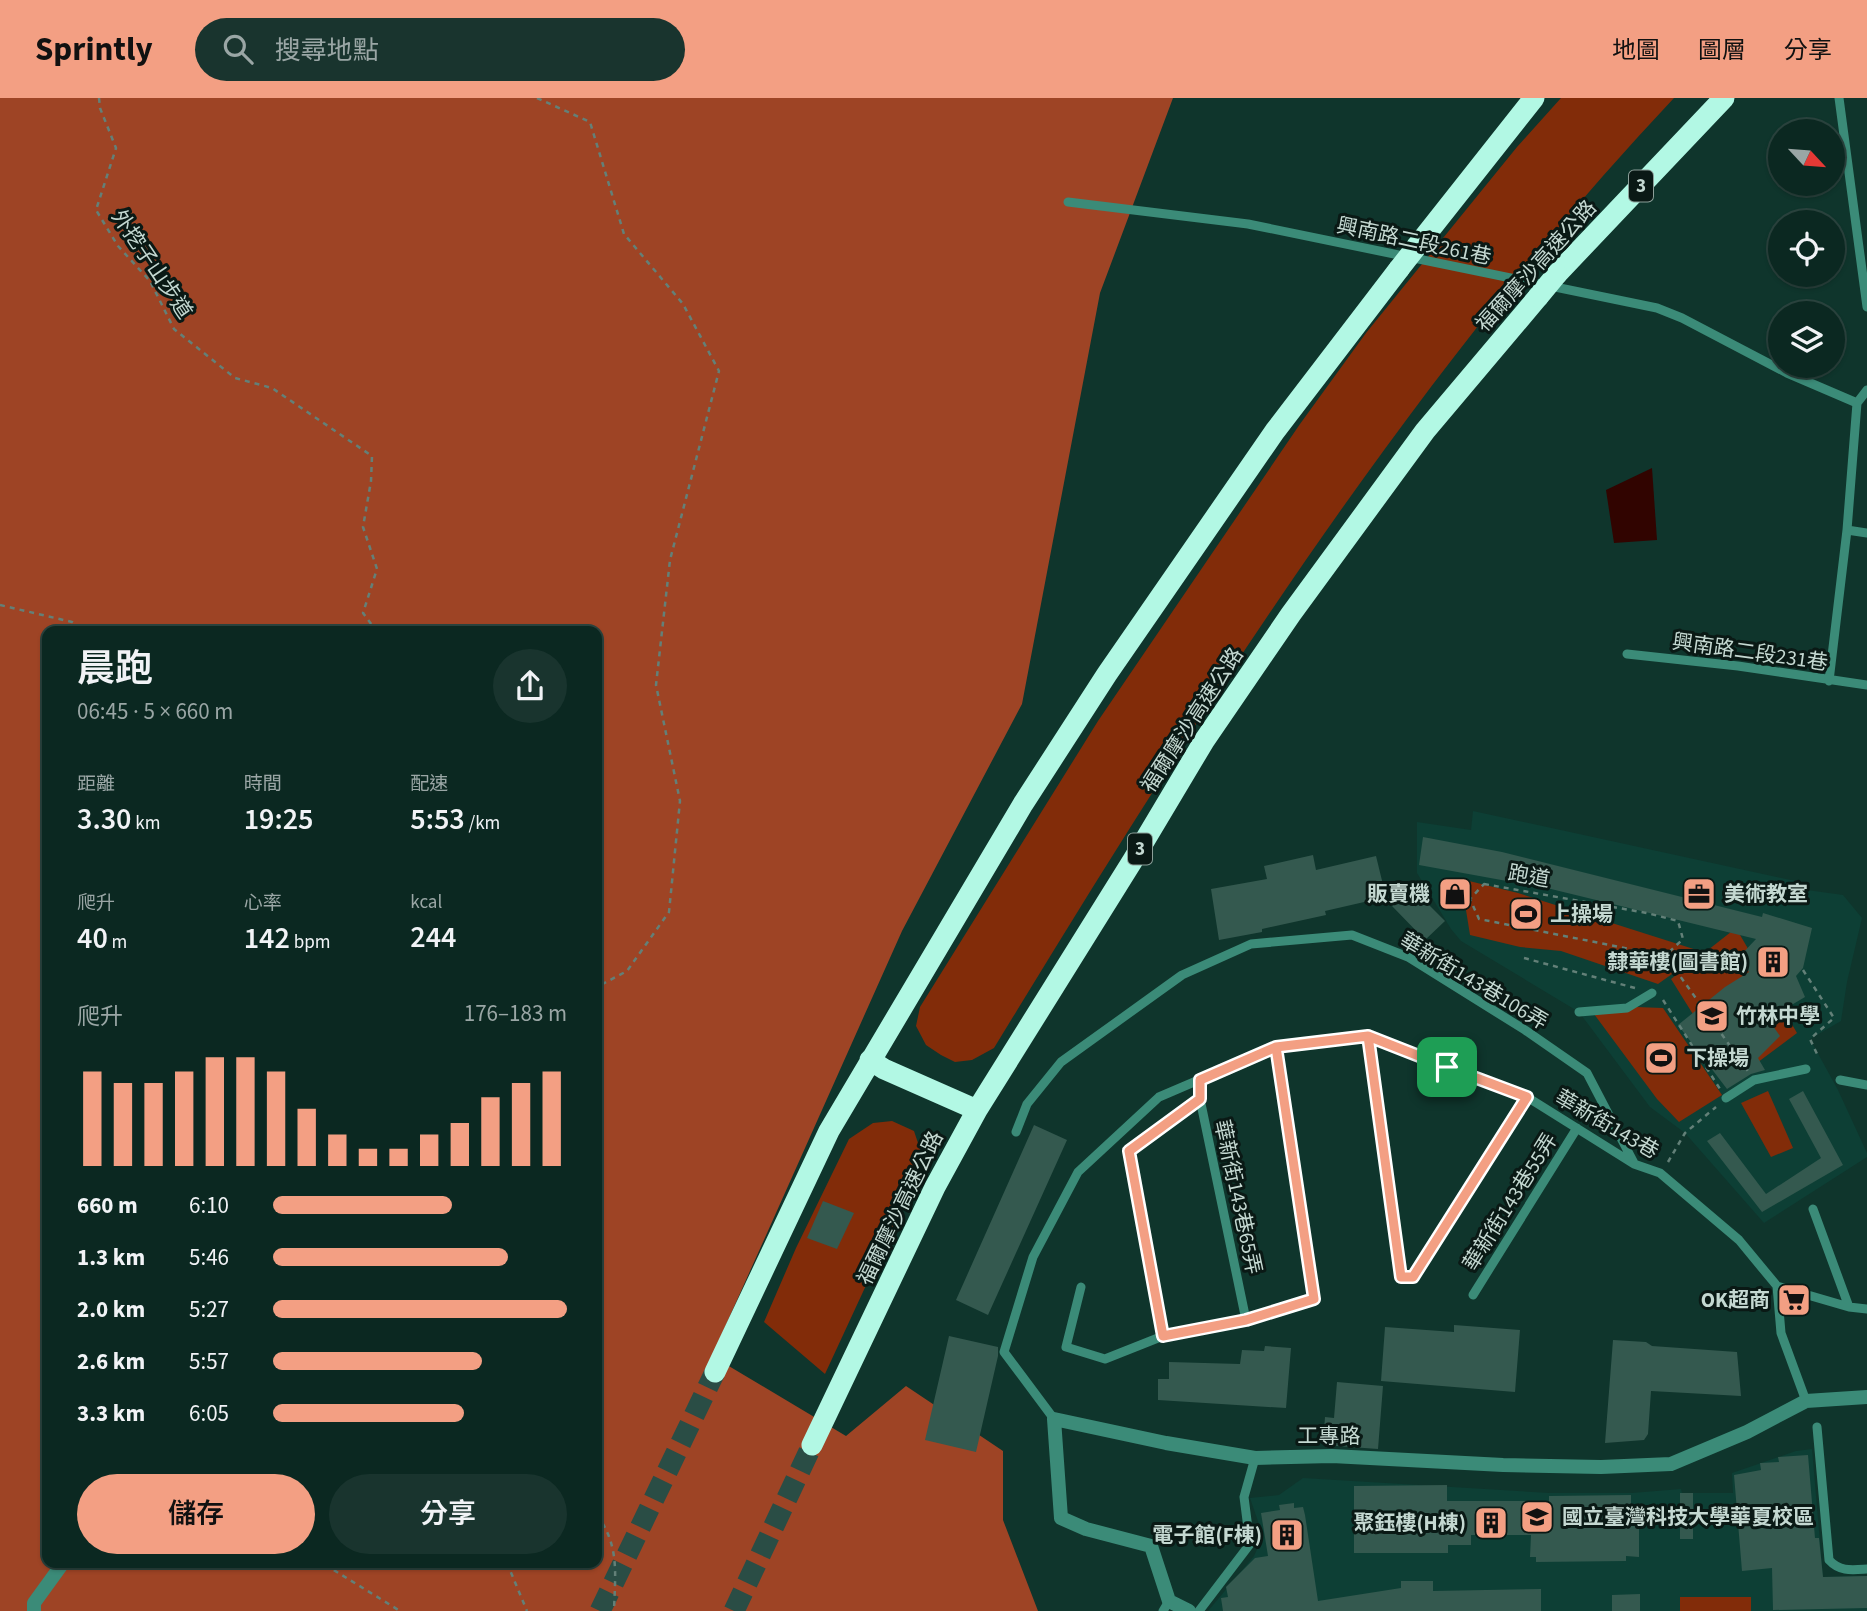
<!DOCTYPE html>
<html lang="zh-TW">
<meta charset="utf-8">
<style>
body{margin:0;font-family:"Source Sans 3","Noto Sans TC",sans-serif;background:#19342e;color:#f1f3f6;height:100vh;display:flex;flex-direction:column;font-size:26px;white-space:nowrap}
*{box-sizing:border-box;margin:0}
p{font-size:23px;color:#9aa6a5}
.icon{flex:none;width:38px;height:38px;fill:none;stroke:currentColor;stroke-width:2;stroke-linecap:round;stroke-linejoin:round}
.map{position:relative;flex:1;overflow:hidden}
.panel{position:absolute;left:42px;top:528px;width:560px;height:942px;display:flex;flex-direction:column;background:#0b2821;border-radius:14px;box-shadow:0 2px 5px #0004,0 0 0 2px #2b443f}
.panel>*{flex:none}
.needle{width:46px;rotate:116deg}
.controls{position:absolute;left:1768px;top:21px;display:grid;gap:14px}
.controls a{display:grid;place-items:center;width:77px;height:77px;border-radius:50%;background:#0b2821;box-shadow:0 2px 5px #0004,0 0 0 2px #2b443f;font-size:35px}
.pin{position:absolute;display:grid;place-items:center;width:60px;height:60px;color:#fff;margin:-30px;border-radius:14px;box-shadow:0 4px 10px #0006}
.round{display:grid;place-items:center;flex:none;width:74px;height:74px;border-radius:37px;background:#19342e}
.head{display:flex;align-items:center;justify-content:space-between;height:119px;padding:0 35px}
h1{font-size:38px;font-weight:600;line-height:52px}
.metrics{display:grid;grid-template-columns:repeat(3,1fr);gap:10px;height:119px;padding:7px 35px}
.metrics div{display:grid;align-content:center}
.metrics b{font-size:30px;font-weight:600}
.metrics small{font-size:19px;font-weight:400}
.metrics p{font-size:19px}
.chart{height:196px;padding:14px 35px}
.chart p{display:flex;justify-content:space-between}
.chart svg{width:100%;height:126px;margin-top:7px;stroke:#f39f83;stroke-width:6}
.button{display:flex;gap:14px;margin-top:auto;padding:14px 35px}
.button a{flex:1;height:80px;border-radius:42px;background:#f39f83;color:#111;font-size:28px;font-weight:600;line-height:80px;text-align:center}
.button a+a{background:#19342e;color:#f1f3f6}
ul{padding:0 35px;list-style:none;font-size:23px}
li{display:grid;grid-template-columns:112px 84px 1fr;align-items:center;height:52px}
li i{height:18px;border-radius:9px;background:#f39f83}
header{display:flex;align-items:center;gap:42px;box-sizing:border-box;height:98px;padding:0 35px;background:#f39f83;color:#111}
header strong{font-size:33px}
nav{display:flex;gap:38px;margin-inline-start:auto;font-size:24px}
.search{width:490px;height:63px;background:#19342e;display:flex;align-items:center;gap:18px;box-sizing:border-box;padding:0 24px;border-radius:38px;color:#9aa6a5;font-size:26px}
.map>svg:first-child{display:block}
</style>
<header>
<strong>Sprintly</strong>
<div class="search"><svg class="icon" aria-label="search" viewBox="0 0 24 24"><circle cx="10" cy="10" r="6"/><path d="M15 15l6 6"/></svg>搜尋地點</div>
<nav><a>地圖</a><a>圖層</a><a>分享</a></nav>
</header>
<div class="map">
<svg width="1867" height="1513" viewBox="0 0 1867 1513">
<rect width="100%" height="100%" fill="#0f352c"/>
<!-- built -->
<path fill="#0d3f35" d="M1473 713 1809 786 1807 792 1843 797 1862 820 1847 884 1841 923 1810 941 1838 992 1867 1055V1059L1764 1125 1685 1035 1650 1009 1579 914 1461 843 1451 831 1417 775V724L1471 732Z
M1812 1351 1823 1479 1867 1478V1513H1208L1254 1458 1263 1438 1250 1400 1279 1397 1303 1380 1549 1395H1632L1681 1391 1682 1395H1733L1732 1375 1796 1353Z"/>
<!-- green -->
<path fill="#822c09" d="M1561 0H1674C1406 284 1197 617 994 950L972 962 955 964 941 957 926 947 916 928 920 909 1098 623 1300 326 1366 235 1517 49Z
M1461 781 1518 795 1703 854 1658 886 1561 853 1520 849 1470 837Z
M1736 830 1797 935 1734 982 1671 881Z
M1636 909 1663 910 1722 997 1679 1024 1657 1001 1594 916Z
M1768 993 1793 1050 1771 1059 1741 1005Z
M892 1023 914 1033 921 1054 918 1075 825 1276 764 1224 796 1150 849 1041 873 1025Z
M1680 1499H1751V1513H1680Z"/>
<!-- forest -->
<path fill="#9e4425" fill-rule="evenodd" d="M0 0H1173L1100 195 1022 606 902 833 712 1258 846 1338 906 1288 1003 1353V1422L1038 1513H0ZM47 534H597V1465H47Z"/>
<!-- water -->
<path fill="#310400" d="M1652 370 1657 442 1614 445 1606 392Z"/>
<!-- building -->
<path fill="#34594f" d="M1423 739 1502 754 1762 819 1763 815 1812 830 1803 870 1796 878 1805 899 1768 921 1780 938 1758 960 1765 972 1751 976 1727 991 1678 927 1725 889 1749 874 1739 859 1756 841 1551 791 1419 767Z
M1313 757 1316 772 1376 758 1386 799 1325 813 1326 817 1262 831V834L1219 842 1211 791 1267 781 1264 768Z
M1411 789 1445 823 1425 842 1392 808Z
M1803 993 1843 1067 1762 1114 1707 1043 1720 1035 1766 1096 1821 1060 1789 1001Z
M1034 1027 1067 1042 988 1217 956 1202Z
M823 1103 854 1115 837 1151 807 1140Z
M1454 1227 1520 1232 1515 1294 1381 1283 1385 1229 1454 1234Z
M949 1238 998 1249V1258L976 1354 925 1342Z
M1613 1242 1646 1244 1652 1248 1737 1254 1741 1298 1651 1293 1648 1336 1644 1342 1605 1345Z
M1265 1248 1291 1250 1286 1310 1158 1302V1281H1169V1264L1240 1266 1242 1252 1264 1253Z
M1337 1284 1383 1288 1378 1351 1323 1347 1325 1319 1334 1320Z
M1808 1357 1815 1440H1819L1823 1479 1867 1478V1510L1773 1512 1772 1470 1742 1473 1734 1377 1761 1372 1760 1365 1779 1364 1778 1359Z
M1447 1387V1403H1549V1398L1631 1397V1425H1639V1459L1626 1458V1463L1536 1464V1459H1530L1531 1437H1471V1447H1448V1455H1354V1388Z
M1680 1395H1693V1441H1680Z
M1294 1405V1410L1303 1409 1305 1417 1318 1503 1401 1490V1483H1433V1493L1541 1491V1513H1223L1221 1500 1228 1499 1226 1489 1255 1460 1268 1458 1261 1415 1280 1412 1279 1407Z
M1640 1496V1513H1612V1497Z"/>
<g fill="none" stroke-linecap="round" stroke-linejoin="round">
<!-- highway-tunnel -->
<path stroke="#2a4d45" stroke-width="21" stroke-dasharray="21 10" stroke-linecap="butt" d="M600 1513 715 1274
M734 1513 812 1347"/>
<!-- path -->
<path stroke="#638078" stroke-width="2.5" stroke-dasharray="5 5" stroke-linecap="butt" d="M99 0 100 10 116 50 96 112 118 148 150 183 174 231 235 280 272 290 372 358 371 383 363 429 377 471 363 515 377 534
M537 0 590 24 624 136 683 206 719 273 670 462 656 587 680 703 669 814 627 873 597 889
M0 507 72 524 86 534
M1484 786 1647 815 1678 823 1683 841 1665 858 1479 821 1470 801Z
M1524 860 1635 890
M1675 871 1748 973
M1803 872 1834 920 1810 941 1818 958
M1663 902 1720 991
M1668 1064 1685 1035 1716 1009
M597 1417C620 1448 615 1477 614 1513
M327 1465 332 1471 400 1513
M507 1465 527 1513"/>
<!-- lane -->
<path stroke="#3b8b78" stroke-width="9" d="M1839 0 1867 209
M1068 104 1248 126 1657 210 1682 220 1787 275 1857 305
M1847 432 1867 435
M1627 556 1738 568 1867 587
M1829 583 1847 432 1857 305 1867 292
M1579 914 1627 910 1652 895
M1368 938 1401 1179H1413L1527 999
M1200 982V1001L1246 1222
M1840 982 1867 987
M1726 1000 1754 982 1806 971
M1016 1034 1027 1006 1061 964 1182 877 1251 846 1352 837 1408 859 1525 932 1587 975 1634 1065
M1813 1111 1849 1209
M1777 1188 1849 1209 1867 1211
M1081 1189 1066 1249 1105 1261 1163 1238 1246 1222 1314 1201 1276 949
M1473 1197 1577 1030
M1163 1238 1130 1053 1200 1001
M1054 1321 1004 1254 1033 1159 1078 1074 1159 999 1276 949 1368 938 1527 999 1634 1066 1660 1075 1739 1142 1777 1188 1781 1235 1806 1303
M1817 1329 1829 1462C1840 1474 1852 1472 1867 1471
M1163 1513 1169 1503
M1199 1513 1250 1446 1244 1399 1255 1360"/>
<!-- street -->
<path stroke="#3b8b78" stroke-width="14" d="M34 1513V1505L63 1465
M1189 1513 1169 1503 1151 1448 1086 1431 1061 1420 1054 1321 1166 1345 1255 1360 1332 1358 1503 1367 1601 1369 1671 1366 1747 1334 1806 1303 1867 1299"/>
<!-- highway -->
<path stroke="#b2f8e4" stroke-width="21" d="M1417 148 1534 0
M1557 176 1724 0
M870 962 884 971 977 1012
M715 1274 829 1033 1023 706 1107 576 1275 333 1399 171
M812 1347 935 1089 977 1012 1133 762 1204 643 1291 516 1425 333 1538 199"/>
<!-- highway-bridge -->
<path stroke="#b2f8e4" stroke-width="21" d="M1399 171 1417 148
M1538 199 1557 176"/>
</g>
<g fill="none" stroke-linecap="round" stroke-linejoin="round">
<defs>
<path id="route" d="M1447 969 1368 938 1276 949 1200 982V1001L1129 1053 1163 1238 1246 1222 1314 1201 1276 949 1368 938 1401 1179H1413L1527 999 1447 969"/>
</defs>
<!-- route casing -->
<use href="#route" stroke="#fff" stroke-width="14"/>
<!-- route -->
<use href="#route" stroke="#f39f83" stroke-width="9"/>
</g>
<!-- icons -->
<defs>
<symbol id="shop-square" viewBox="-11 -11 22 22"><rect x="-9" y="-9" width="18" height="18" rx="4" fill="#f39f83" stroke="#0a1915"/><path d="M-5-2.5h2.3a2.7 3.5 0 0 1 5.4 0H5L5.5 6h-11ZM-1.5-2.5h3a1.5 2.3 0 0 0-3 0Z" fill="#111"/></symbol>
<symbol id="office-square" viewBox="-11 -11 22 22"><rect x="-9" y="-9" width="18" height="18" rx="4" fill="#f39f83" stroke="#0a1915"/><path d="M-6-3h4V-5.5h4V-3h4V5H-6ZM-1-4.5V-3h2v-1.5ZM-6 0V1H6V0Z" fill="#111"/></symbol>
<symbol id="stadium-square" viewBox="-11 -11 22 22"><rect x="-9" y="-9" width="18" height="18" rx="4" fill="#f39f83" stroke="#0a1915"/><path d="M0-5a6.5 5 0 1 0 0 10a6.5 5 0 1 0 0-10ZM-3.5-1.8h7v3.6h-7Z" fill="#111"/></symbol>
<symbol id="building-square" viewBox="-11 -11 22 22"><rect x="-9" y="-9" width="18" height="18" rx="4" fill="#f39f83" stroke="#0a1915"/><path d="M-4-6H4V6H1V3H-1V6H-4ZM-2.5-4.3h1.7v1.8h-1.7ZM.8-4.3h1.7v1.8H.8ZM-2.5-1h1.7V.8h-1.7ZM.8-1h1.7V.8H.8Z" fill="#111"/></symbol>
<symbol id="school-square" viewBox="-11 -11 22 22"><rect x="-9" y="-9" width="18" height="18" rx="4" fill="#f39f83" stroke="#0a1915"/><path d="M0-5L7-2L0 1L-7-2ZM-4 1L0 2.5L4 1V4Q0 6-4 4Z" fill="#111"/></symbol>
<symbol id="supermarket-square" viewBox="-11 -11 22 22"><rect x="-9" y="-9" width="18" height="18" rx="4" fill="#f39f83" stroke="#0a1915"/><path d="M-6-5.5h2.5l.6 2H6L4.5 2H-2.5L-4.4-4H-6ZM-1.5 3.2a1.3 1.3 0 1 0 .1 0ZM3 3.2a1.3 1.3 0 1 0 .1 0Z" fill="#111"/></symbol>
<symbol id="university-square" viewBox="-11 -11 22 22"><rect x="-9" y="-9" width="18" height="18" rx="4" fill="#f39f83" stroke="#0a1915"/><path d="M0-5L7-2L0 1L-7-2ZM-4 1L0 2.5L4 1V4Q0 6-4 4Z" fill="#111"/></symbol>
</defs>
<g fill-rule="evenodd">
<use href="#shop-square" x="1436" y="777" width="38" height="38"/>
<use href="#office-square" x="1680" y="777" width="38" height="38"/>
<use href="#stadium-square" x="1507" y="797" width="38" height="38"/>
<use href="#building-square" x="1754" y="845" width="38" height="38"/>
<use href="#school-square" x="1693" y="899" width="38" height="38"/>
<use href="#stadium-square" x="1642" y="941" width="38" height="38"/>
<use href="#supermarket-square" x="1775" y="1183" width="38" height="38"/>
<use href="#university-square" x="1518" y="1400" width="38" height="38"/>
<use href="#building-square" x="1472" y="1406" width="38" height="38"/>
<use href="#building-square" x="1268" y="1418" width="38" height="38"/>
</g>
<g text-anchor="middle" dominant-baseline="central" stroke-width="6" stroke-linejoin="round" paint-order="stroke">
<!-- shield labels -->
<g fill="#0a1915" stroke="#8c9f99" stroke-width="2">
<rect x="1629" y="72.5" width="24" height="31" rx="5"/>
<rect x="1128" y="735.5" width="24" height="31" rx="5"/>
</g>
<g font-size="19" font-weight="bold" fill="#c4d8d1">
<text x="1641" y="88">3</text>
<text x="1140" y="751">3</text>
</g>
<!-- street labels -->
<g font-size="21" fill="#c4d8d1" stroke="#0a1915">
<text transform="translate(1414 143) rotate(12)">興南路二段261巷</text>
<text transform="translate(152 166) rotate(56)">外挖子山步道</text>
<text transform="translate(1536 168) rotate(-48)">福爾摩沙高速公路</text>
<text transform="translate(1750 554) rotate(8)">興南路二段231巷</text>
<text transform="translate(1192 622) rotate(-57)">福爾摩沙高速公路</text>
<text transform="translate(1529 778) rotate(10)">跑道</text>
<text transform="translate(1474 883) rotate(31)">華新街143巷106弄</text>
<text transform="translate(1607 1026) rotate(30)">華新街143巷</text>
<text transform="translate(1238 1099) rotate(78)">華新街143巷65弄</text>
<text transform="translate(1510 1104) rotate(-58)">華新街143巷55弄</text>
<text transform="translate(900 1110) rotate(-64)">福爾摩沙高速公路</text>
<text x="1329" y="1338">工專路</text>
</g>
<!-- poi labels -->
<g font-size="21" font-weight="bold" fill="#c4d8d1" stroke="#0a1915" text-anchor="end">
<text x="1430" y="796">販賣機</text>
<text x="1724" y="796" text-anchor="start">美術教室</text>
<text x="1550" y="816" text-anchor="start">上操場</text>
<text x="1748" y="864">隸華樓(圖書館)</text>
<text x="1736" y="918" text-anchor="start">竹林中學</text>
<text x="1686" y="960" text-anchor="start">下操場</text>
<text x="1770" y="1202">OK超商</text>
<text x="1562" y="1419" text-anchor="start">國立臺灣科技大學華夏校區</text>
<text x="1466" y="1425">聚鈺樓(H棟)</text>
<text x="1262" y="1437">電子館(F棟)</text>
</g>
</g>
</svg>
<div class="controls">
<a><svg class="needle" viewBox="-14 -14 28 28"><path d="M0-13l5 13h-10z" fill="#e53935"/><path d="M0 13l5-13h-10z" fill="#9aa6a5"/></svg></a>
<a><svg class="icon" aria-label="locate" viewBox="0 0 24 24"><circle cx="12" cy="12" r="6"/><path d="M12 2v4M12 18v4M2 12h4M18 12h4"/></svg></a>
<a><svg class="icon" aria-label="layers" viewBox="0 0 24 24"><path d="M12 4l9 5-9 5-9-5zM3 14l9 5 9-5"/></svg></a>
</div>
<div class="pin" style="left:1447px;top:969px;background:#1e9e55"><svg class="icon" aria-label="arrive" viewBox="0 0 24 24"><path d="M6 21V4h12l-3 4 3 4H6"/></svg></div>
<section class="panel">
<div class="head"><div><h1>晨跑</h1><p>06:45 · 5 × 660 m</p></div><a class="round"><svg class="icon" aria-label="share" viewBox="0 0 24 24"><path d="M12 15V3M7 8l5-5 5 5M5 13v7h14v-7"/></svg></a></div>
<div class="metrics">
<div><p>距離</p><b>3.30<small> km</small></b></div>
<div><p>時間</p><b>19:25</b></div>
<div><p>配速</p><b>5:53<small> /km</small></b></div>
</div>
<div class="metrics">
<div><p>爬升</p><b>40<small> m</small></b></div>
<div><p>心率</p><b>142<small> bpm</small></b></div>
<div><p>kcal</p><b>244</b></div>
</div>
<div class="chart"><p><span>爬升</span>176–183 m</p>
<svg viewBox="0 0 160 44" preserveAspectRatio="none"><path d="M5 44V11M15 44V15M25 44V15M35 44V11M45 44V6M55 44V6M65 44V11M75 44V24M85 44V33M95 44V38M105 44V38M115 44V33M125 44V29M135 44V20M145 44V15M155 44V11"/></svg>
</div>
<ul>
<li><b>660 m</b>6:10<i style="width:61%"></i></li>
<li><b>1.3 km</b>5:46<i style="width:80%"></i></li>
<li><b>2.0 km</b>5:27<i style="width:100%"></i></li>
<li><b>2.6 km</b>5:57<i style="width:71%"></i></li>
<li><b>3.3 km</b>6:05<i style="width:65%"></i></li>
</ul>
<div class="button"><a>儲存</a><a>分享</a></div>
</section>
</div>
